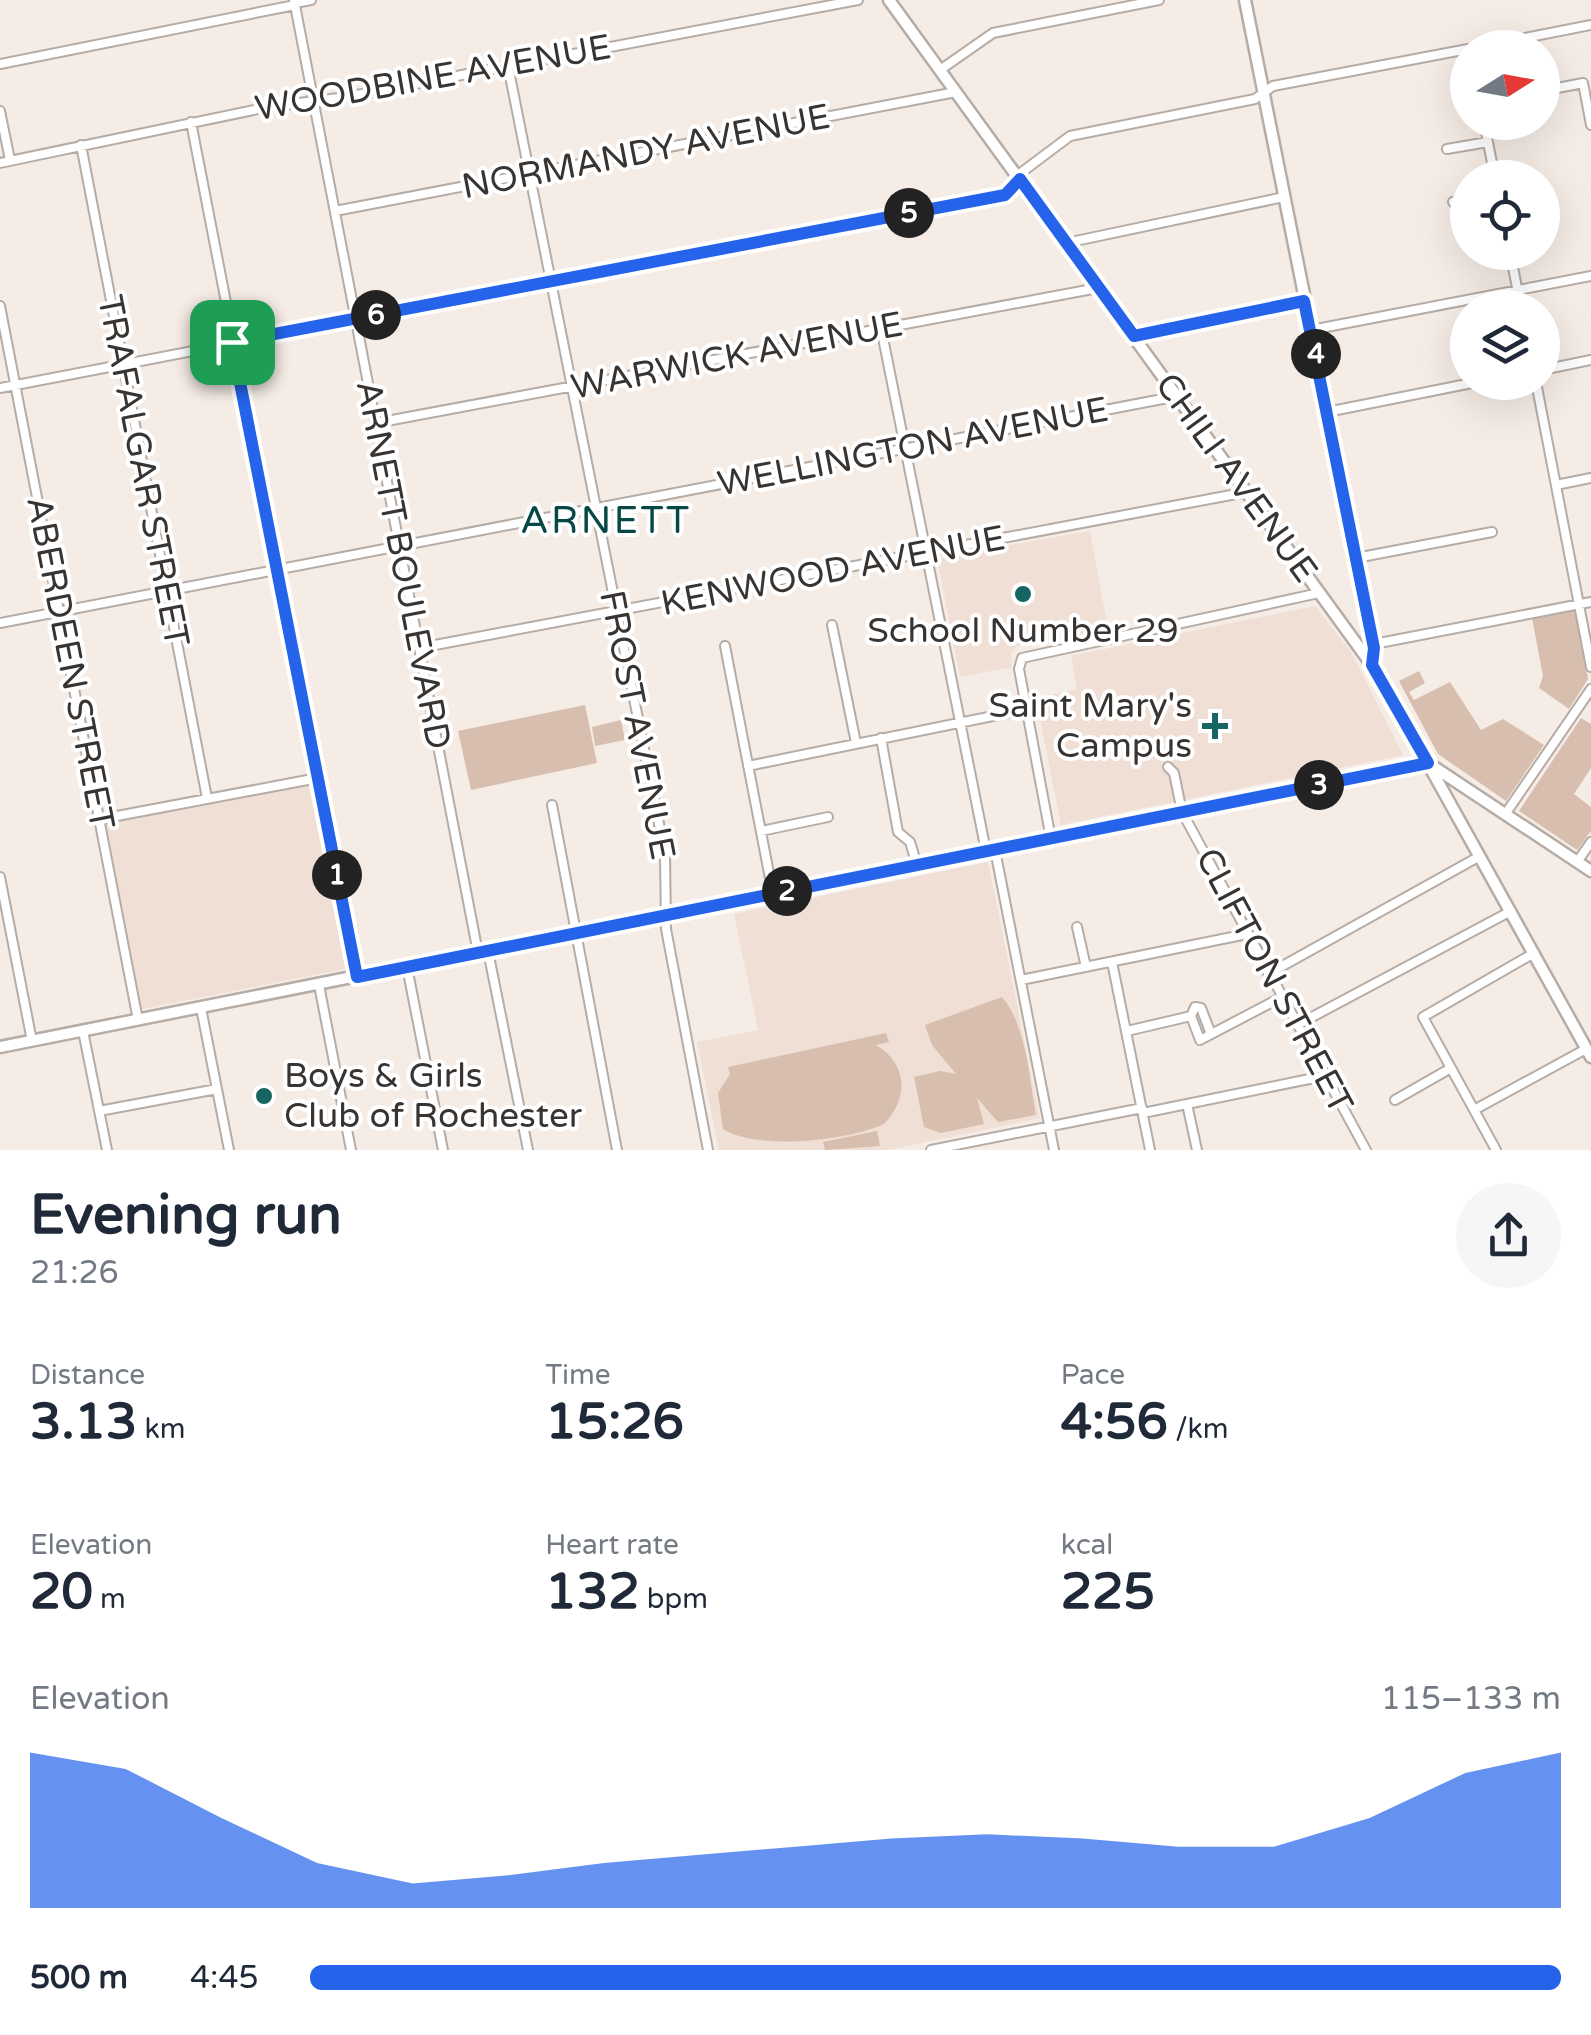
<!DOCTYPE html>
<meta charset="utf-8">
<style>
body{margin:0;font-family:"Varela Round",sans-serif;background:#f6f6f7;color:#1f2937;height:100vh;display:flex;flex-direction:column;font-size:38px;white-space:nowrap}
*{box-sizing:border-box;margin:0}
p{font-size:32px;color:#747a83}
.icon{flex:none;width:55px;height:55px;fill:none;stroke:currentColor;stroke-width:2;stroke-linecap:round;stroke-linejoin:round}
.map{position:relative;height:1150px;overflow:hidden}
.panel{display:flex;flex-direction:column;background:#fff;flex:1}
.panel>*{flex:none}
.needle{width:65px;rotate:79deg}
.fabs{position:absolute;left:1450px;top:30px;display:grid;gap:20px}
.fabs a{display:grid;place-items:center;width:110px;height:110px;border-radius:50%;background:#fff;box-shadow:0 10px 40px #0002;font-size:50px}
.pin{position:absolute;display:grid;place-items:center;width:85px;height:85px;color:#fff;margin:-42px;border-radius:20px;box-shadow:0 5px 15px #0006}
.km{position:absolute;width:50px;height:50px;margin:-25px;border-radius:50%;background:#222;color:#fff;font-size:28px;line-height:50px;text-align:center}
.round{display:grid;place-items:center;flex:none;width:105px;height:105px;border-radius:52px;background:#f6f6f7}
.headline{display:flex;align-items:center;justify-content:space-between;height:170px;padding:0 30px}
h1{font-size:55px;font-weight:700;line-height:75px}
.metrics{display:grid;grid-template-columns:repeat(3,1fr);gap:15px;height:170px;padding:10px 30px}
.metrics div{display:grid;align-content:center}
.metrics b{font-size:50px;font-weight:700}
.metrics small{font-size:28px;font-weight:400}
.metrics p{font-size:28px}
.chart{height:280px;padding:20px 30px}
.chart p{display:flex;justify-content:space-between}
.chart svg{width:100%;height:180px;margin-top:10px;fill:#2563eb;opacity:.7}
ul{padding:0 30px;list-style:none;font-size:32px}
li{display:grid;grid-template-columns:160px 120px 1fr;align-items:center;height:75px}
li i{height:25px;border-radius:12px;background:#2563eb}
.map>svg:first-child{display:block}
</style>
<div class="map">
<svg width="1591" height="1150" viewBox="0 0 1591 1150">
<rect width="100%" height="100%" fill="#f6ece6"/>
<!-- built -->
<path fill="#f0dfd4" d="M1090 531 1108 629 1017 646 1011 654 1012 667 960 677 937 558Z
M1315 606 1351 652 1403 755 1061 825 1036 698 1077 689 1071 656Z
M312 783 349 968 142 1009 106 824Z
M988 862 1040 1118 888 1150H719L697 1042 758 1030 734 914Z"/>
<!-- green -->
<path fill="#d8beaf" d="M1571 610 1577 616 1588 679 1569 709 1539 688 1543 676 1532 618Z
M1419 671 1425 683 1409 692 1414 700 1450 682 1481 730 1503 719 1544 745 1506 801 1438 754 1399 681Z
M585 705 597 763 471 790 458 731Z
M1581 718 1591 724V768L1574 794 1591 807V831L1577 850 1519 811Z
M621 720 625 740 595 746 592 727Z
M1002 997C1027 1027 1029 1077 1036 1115L998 1122 977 1098 984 1124 941 1133 924 1127 914 1077 940 1071 956 1074 932 1045 925 1025Z
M886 1033 889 1042 876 1045C908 1064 909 1098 884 1124 843 1142 756 1150 723 1129L718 1093 730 1074 728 1067Z
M877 1131 880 1146 825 1150 823 1142Z"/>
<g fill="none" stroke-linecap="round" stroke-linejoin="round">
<defs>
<path id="minor" d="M294 0 478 953
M295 3 311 0
M1474 48 1591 25
M0 64 295 5
M508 66 665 854 666 929 708 1150
M940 70 993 33 1159 0
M1542 91 1583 83 1591 125
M0 111 10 160
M191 122 357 977
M1484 122 1495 178
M81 145 207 798
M1447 149 1488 142
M0 163 268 107 346 97 858 0
M1453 202 1468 200
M335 211 956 92
M1066 243 1284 197
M1510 252 1521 308
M0 306 138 1020
M881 328 986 851
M1311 330 1591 276
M1134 336 1304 301
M1542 370 1591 360
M1536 382 1591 667
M0 388 1005 195 1014 189 1022 172 1070 136 1255 99 1273 86 1468 49
M1327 412 1477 382
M376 423 1098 288
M1556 485 1591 478
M1356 558 1492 532
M0 623 1178 396
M832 625 856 743
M1374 644 1591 602
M725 646 773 894
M419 648 1247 492
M881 738 898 832 910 842 917 865
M748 766 1027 709
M1168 767 1174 773 1182 812 1366 1150
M552 805 617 1150
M1506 813 1591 689
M101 819 318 778
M761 831 828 817
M1051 839 1019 669 1022 658 1319 593
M995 850 1054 1150
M1577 862 1591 842
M0 877 32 1041
M1077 927 1086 967
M488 951 528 1150
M1112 962 1150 1150
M407 967 443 1150
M1268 974 1480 856
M1021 980 1247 934
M319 985 351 1150
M201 1008 229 1150
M1191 1016 1195 1007 1201 1008 1211 1034
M1297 1025 1511 911
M83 1031 107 1150
M1127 1031 1191 1016 1200 1040 1282 997
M1395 1100 1451 1068
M1187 1104 1197 1150
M1474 1110 1586 1049
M99 1111 217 1089
M1143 1113 1324 1076
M931 1150 1142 1108
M1496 1150 1423 1017 1534 953"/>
<path id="major" d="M889 0 1377 672 1591 1057
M1245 0 1374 644 1372 665
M1428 763 1591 871
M0 1047 1428 763"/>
</defs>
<!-- minor casing -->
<use href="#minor" stroke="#b6aca6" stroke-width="12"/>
<!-- major casing -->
<use href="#major" stroke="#b6aca6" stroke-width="15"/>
<!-- minor -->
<use href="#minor" stroke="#fff" stroke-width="8"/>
<!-- major -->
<use href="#major" stroke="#fff" stroke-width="10"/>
</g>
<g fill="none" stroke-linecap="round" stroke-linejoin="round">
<defs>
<path id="route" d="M1020 179 1134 336 1304 301 1374 648 1372 665 1428 763 357 977 232 342 1005 195Z"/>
</defs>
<!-- route casing -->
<use href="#route" stroke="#fff" stroke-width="20"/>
<!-- route -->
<use href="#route" stroke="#2563eb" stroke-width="12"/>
</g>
<!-- markers -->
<g fill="#176562" stroke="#fff" stroke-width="4">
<circle cx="1023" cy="594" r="10"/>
<path d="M1210 711h10v10h10v10h-10v10h-10v-10h-10v-10h10z"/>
<circle cx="264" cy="1096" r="10"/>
</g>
<g text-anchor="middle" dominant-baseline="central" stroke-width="8" stroke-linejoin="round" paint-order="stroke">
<!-- street labels -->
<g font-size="35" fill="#383432" stroke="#fff">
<text transform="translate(433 78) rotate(-10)">WOODBINE AVENUE</text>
<text transform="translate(646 152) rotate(-11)">NORMANDY AVENUE</text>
<text transform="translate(737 356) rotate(-11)">WARWICK AVENUE</text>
<text transform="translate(913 447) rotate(-11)">WELLINGTON AVENUE</text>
<text transform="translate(143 471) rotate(79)">TRAFALGAR STREET</text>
<text transform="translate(1236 478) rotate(54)">CHILI AVENUE</text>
<text transform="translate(403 565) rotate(79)">ARNETT BOULEVARD</text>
<text transform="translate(833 571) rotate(-11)">KENWOOD AVENUE</text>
<text transform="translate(70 663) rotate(79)">ABERDEEN STREET</text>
<text transform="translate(637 725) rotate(79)">FROST AVENUE</text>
<text transform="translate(1274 981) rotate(62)">CLIFTON STREET</text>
</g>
<!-- poi labels -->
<g font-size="35" fill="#383432" stroke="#fff">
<text x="1023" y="631">School Number 29</text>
<text x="1192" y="706" text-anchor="end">Saint Mary's<tspan x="1192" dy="40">Campus</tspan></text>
<text x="284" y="1076" text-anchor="start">Boys &amp; Girls<tspan x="284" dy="40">Club of Rochester</tspan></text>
</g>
<!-- neighbourhood labels -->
<g font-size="38" letter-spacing="2.5" fill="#074846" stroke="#fff">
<text x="606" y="521">ARNETT</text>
</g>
</g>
</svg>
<div class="fabs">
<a><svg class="needle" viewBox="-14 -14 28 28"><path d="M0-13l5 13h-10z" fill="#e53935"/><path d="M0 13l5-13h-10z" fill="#747a83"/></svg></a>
<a><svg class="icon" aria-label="locate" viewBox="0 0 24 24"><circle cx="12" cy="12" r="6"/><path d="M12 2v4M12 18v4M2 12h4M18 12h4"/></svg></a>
<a><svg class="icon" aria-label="layers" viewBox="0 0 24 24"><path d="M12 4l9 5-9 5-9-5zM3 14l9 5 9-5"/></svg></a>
</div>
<div class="pin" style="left:232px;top:342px;background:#1e9e55"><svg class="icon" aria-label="arrive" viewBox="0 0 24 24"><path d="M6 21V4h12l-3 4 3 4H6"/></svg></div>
<b class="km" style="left:337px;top:875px">1</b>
<b class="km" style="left:787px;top:891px">2</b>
<b class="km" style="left:1319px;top:785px">3</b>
<b class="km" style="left:1316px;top:354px">4</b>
<b class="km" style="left:909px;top:213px">5</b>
<b class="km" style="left:376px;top:315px">6</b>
</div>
<section class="panel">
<div class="headline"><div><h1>Evening run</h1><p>21:26</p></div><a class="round"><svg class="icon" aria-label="share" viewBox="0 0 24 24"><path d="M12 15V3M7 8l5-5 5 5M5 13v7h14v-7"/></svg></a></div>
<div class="metrics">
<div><p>Distance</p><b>3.13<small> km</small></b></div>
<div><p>Time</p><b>15:26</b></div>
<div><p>Pace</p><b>4:56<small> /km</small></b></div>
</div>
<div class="metrics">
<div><p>Elevation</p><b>20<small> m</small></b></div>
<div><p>Heart rate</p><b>132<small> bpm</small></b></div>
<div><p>kcal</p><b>225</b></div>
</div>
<div class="chart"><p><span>Elevation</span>115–133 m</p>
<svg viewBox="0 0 160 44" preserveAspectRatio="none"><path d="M0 44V6L10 10L20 22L30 33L40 38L50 36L60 33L70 31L80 29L90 27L100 26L110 27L120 29L130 29L140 22L150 11L160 6V44z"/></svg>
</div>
<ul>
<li><b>500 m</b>4:45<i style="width:100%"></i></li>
</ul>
</section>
